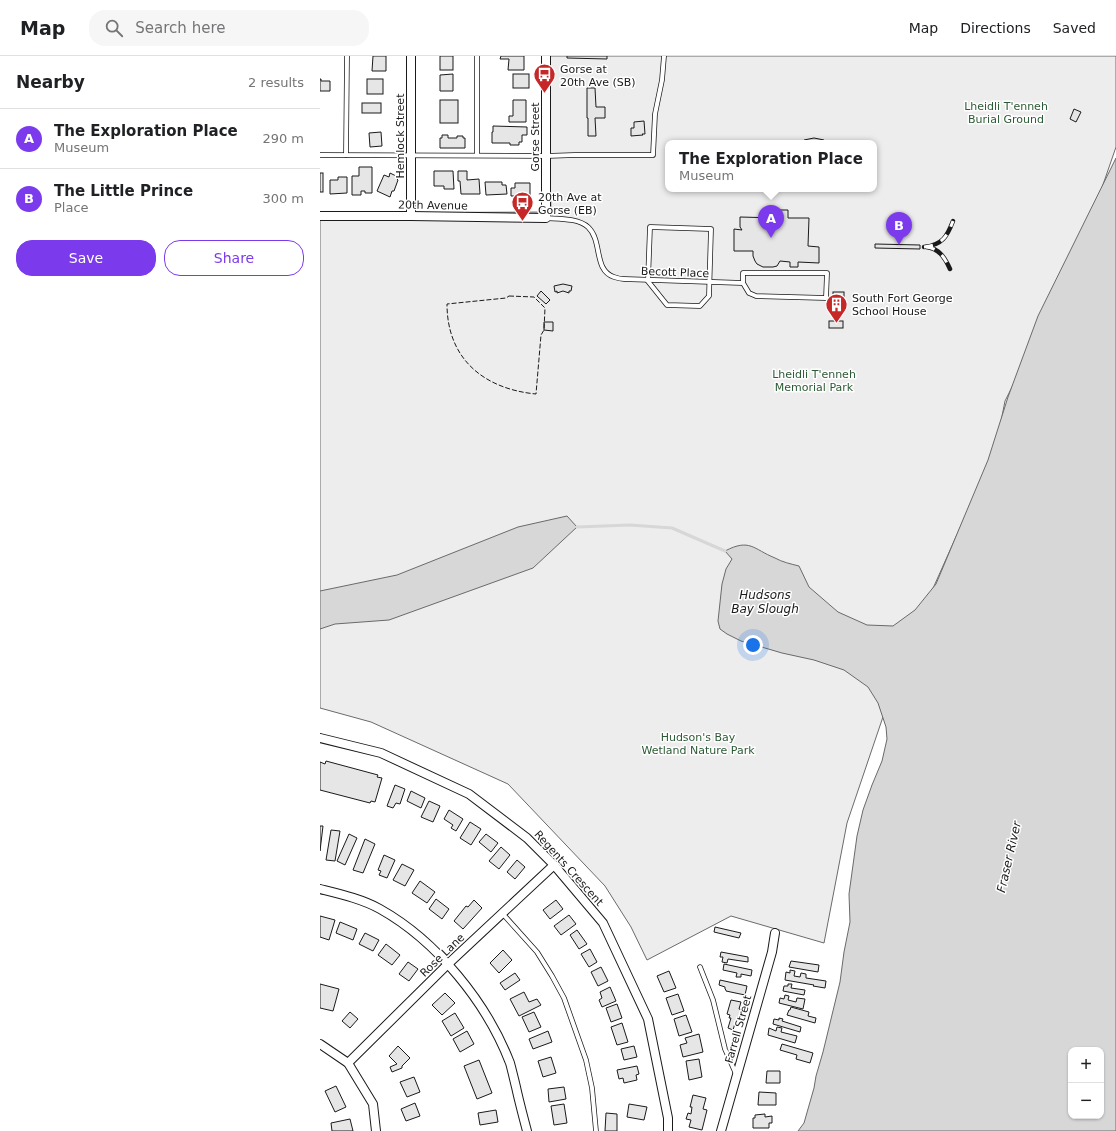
<!DOCTYPE html>
<html lang="en">
<head>
<meta charset="utf-8">
<style>
	body { margin:0; font-family:"DejaVu Sans",sans-serif; background:#f6f6f6; color:#202124 }
	.controls { position:absolute; right:12px; bottom:12px; display:grid; overflow:hidden; border-radius:8px; box-shadow:0 1px 3px #0004 }
	.controls button { width:36px; height:36px; display:grid; place-items:center; padding:0; border:0; border-bottom:1px solid #e0e0e0; background:#fff; color:#202124; font:20px sans-serif }
	.you { position:absolute; left:433px; top:589px; width:14px; height:14px; margin:-10px; border:3px solid #fff; border-radius:50%; background:#1a73e8; box-shadow:0 0 0 6px #1a73e833 }
	.badge { display:grid; place-items:center; width:26px; height:26px; border-radius:50%; background:#7c3aed; color:#fff; font-size:13px; font-weight:700 }
	.pin { position:absolute; translate:-50% -33px; filter:drop-shadow(0 1px 2px #0008) }
	.pin::after { content:''; position:absolute; top:21px; width:14px; height:12px; background:inherit; clip-path:polygon(0 0,100% 0,50% 100%) }
	.popup { position:absolute; left:345px; top:84px; width:212px; height:52px; box-sizing:border-box; display:grid; place-content:center; border-radius:8px; background:#fff; filter:drop-shadow(0 1px 3px #0005); font-size:13px; white-space:nowrap; color:#757577 }
	.popup b { font-size:15px; color:#202124 }
	.popup::after { content:''; position:absolute; left:50%; top:100%; margin-left:-8px; border:8px solid transparent; border-top-color:#fff }
	.list { margin:0; padding:0; list-style:none }
	h2 { display:flex; justify-content:space-between; align-items:center; height:52px; margin:0; padding:0 16px; font-size:17px }
	h2 small { font-size:13px; font-weight:400; color:#757577 }
	.list li { display:grid; grid-template-columns:26px 1fr auto; gap:12px; align-items:center; box-sizing:border-box; height:60px; padding:0 16px; border-top:1px solid #e0e0e0 }
	.list b { display:block; font-size:15px; white-space:nowrap }
	.list p { margin:0; font-size:13px; white-space:nowrap; color:#757577 }
	.list em { font-size:13px; font-style:normal; color:#757577 }
	.actions { display:flex; gap:8px; padding:12px 16px }
	.actions a { flex:1; padding:9px 0; border:1px solid #7c3aed; border-radius:16px; text-align:center; font-size:14px; color:#7c3aed }
	.actions .main { background:#7c3aed; color:#fff }
	.icon { flex:none; width:22px; height:22px; fill:none; stroke:currentColor; stroke-width:2; stroke-linecap:round; stroke-linejoin:round }
	.map { position:relative; flex:none; width:796px; height:1075px; overflow:hidden }
	header { display:flex; align-items:center; gap:24px; box-sizing:border-box; height:56px; padding:0 20px; background:#fff; border-bottom:1px solid #e0e0e0 }
	header strong { font-size:19px }
	nav { display:flex; gap:22px; margin-inline-start:auto; font-size:14px }
	.search { width:280px; height:36px; background:#f6f6f6; display:flex; align-items:center; gap:10px; box-sizing:border-box; padding:0 14px; border-radius:16px; color:#757577; font-size:15px }
	main { display:flex }
	aside { flex:1; background:#fff }
	.map>svg:first-child { display:block }
	.built { fill:#ededed; stroke:#6a6a6a; fill-rule:evenodd }
	.water { fill:#d7d7d7; stroke:#6a6a6a; fill-rule:evenodd }
	.lines { fill:none; stroke-linecap:round; stroke-linejoin:round }
	.stream { stroke:#d7d7d7; stroke-width:3 }
	.building { fill:#e6e6e6; stroke:#1a1a1a }
	.service-casing { stroke:#1a1a1a; stroke-width:5.5 }
	.minor-casing { stroke:#1a1a1a; stroke-width:10 }
	.service { stroke:#fff; stroke-width:4 }
	.minor { stroke:#fff; stroke-width:8 }
	.rail-casing { stroke:#1a1a1a; stroke-width:4.5 }
	.rail { stroke:#fff; stroke-width:3; stroke-dasharray:9; stroke-linecap:butt }
	.fence { stroke:#1a1a1a; stroke-width:1; stroke-dasharray:5 2; stroke-linecap:butt }
	.labels { text-anchor:middle; stroke-width:3; stroke-linejoin:round; paint-order:stroke }
	.poi-label { font-size:11px; fill:#1a1a1a; stroke:#fff; text-anchor:start }
	.park-label { font-size:11px; fill:#2b5a34; stroke:#fff }
	.street-label { font-size:11px; fill:#1a1a1a; stroke:#fff }
	.water-label { font-size:12px; font-style:italic; fill:#1a1a1a; stroke:#fff }
</style>
</head>
<body>
<header>
<strong>Map</strong>
<div class="search"><svg class="icon" aria-label="search" viewBox="0 0 24 24"><circle cx="10" cy="10" r="6"/><path d="M15 15l6 6"/></svg>Search here</div>
<nav><a>Map</a><a>Directions</a><a>Saved</a></nav>
</header>
<main>
<aside>
<h2>Nearby<small>2 results</small></h2>
<ul class="list">
<li><span class="badge">A</span><div><b>The Exploration Place</b><p>Museum</p></div><em>290 m</em></li>
<li><span class="badge">B</span><div><b>The Little Prince</b><p>Place</p></div><em>300 m</em></li>
</ul>
<div class="actions"><a class="main">Save</a><a>Share</a></div>
</aside>
<div class="map">
<svg width="796" height="1075" viewBox="0 0 796 1075">
	<rect width="100%" height="100%" fill="#fff"/>
	<!-- built -->
	<path class="built" d="M 227,0 L 796,0 L 796,91 L 759,198 L 685,345 L 676,391 L 586,593 L 527,767 L 504,887 L 411,860 L 327,904 L 311,871 L 285,830 L 188,728 L 51,666 L 0,652 L 0,157 L 231,156 ZM 348,87 L 554,87 L 554,133 L 348,133 Z"/>
	<!-- water -->
	<g class="water">
		<path d="M 796,102 L 796,1075 L 478,1075 L 484,1067 L 494,1032 L 496,1020 L 503,996 L 520,926 L 524,896 L 530,866 L 529,838 L 537,780 L 543,754 L 552,729 L 562,705 L 567,683 L 566,671 L 558,647 L 548,631 L 524,614 L 494,604 L 462,597 L 421,585 L 407,578 L 400,573 L 398,565 L 402,528 L 406,513 L 412,503 L 405,495 C 430,482 433,493 455,502 C 462,506 471,508 479,510 L 489,531 L 518,556 L 547,569 L 573,570 L 595,554 L 616,528 L 668,404 L 688,341 L 718,260 ZM 751,994 L 781,994 L 781,1060 L 751,1060 Z"/>
		<path d="M 247,460 L 257,471 L 213,512 L 69,564 L 15,568 L 0,573 L 0,535 L 77,519 L 198,471 Z"/>
	</g>
	<g class="lines">
		<!-- stream -->
		<path class="stream" d="M 257,471 L 310,469 L 352,472 L 405,495"/>
	</g>
	<!-- building -->
	<g class="building">
		<path d="M 53,0 L 66,0 L 66,15 L 52,15 Z"/>
		<rect x="120" y="0" width="13" height="14"/>
		<path d="M 181,0 L 204,0 L 204,14 L 188,14 L 189,3 L 180,3 Z"/>
		<path d="M 247,0 L 287,0 L 287,3 L 247,2 Z"/>
		<path d="M 133,18 L 133,35 L 120,35 L 120,19 Z"/>
		<rect x="193" y="18" width="16" height="14"/>
		<path d="M 0,23 L 1,23 L 1,25 L 10,25 L 10,35 L 0,35 Z"/>
		<rect x="47" y="23" width="16" height="15"/>
		<path d="M 267,32 L 275,32 L 276,51 L 285,51 L 285,62 L 275,62 L 276,80 L 268,80 L 268,62 L 267,62 Z"/>
		<rect x="120" y="44" width="18" height="23"/>
		<path d="M 193,44 L 206,44 L 206,66 L 189,66 L 189,60 L 193,60 Z"/>
		<rect x="42" y="47" width="19" height="10"/>
		<path d="M 754,53 L 761,56 L 756,66 L 750,63 Z"/>
		<path d="M 324,65 L 325,78 L 322,78 L 323,79 L 311,80 L 311,72 L 314,72 L 314,66 Z"/>
		<path d="M 173,70 L 207,71 L 207,79 L 202,79 L 202,86 L 199,86 L 199,89 L 190,89 L 190,87 L 172,87 L 172,76 L 173,76 Z"/>
		<path d="M 61,76 L 62,90 L 50,91 L 49,77 Z"/>
		<path d="M 122,79 L 128,79 L 128,82 L 137,82 L 137,80 L 143,80 L 143,82 L 145,82 L 145,92 L 120,92 L 120,82 L 122,82 Z"/>
		<path d="M 494,82 L 504,84 L 503,87 L 485,87 L 484,84 Z"/>
		<path d="M 39,111 L 52,111 L 52,137 L 45,137 L 45,135 L 41,135 L 41,139 L 32,139 L 32,120 L 39,120 Z"/>
		<path d="M 114,115 L 133,115 L 134,133 L 124,133 L 124,130 L 114,130 Z"/>
		<path d="M 138,115 L 147,115 L 147,124 L 159,123 L 160,138 L 141,138 L 140,125 L 138,125 Z"/>
		<rect x="0" y="117" width="3" height="19"/>
		<path d="M 70,117 L 78,121 L 77,123 L 78,124 L 74,135 L 72,135 L 70,141 L 57,135 L 64,119 L 69,121 Z"/>
		<path d="M 18,121 L 27,121 L 27,137 L 10,138 L 10,124 L 18,124 Z"/>
		<path d="M 165,126 L 182,126 L 182,129 L 186,129 L 187,138 L 166,139 Z"/>
		<path d="M 195,127 L 210,127 L 210,142 L 196,142 L 196,140 L 191,140 L 191,132 L 195,132 Z"/>
		<path d="M 458,154 L 468,154 L 468,162 L 489,162 L 488,190 L 499,191 L 499,207 L 478,206 L 478,211 L 470,211 L 470,206 L 460,205 L 457,210 L 453,211 L 443,211 L 437,208 L 435,205 L 433,200 L 433,195 L 414,195 L 414,173 L 422,174 L 420,171 L 420,161 L 458,162 Z"/>
		<path d="M 555,188 L 600,189 L 600,193 L 555,192 Z"/>
		<path d="M 243,228 L 252,230 L 251,235 L 249,235 L 249,237 L 243,235 L 237,237 L 237,235 L 235,236 L 234,230 Z"/>
		<path d="M 221,235 L 230,244 L 226,248 L 217,240 Z"/>
		<rect x="513" y="236" width="11" height="17"/>
		<rect x="509" y="265" width="14" height="7"/>
		<path d="M 224,266 L 233,266 L 233,275 L 224,274 Z"/>
		<path d="M 6,705 L 58,719 L 57,721 L 62,722 L 55,746 L 51,745 L 50,747 L 0,734 L 0,706 L 5,708 Z"/>
		<path d="M 75,729 L 85,733 L 80,748 L 76,747 L 73,752 L 67,750 Z"/>
		<path d="M 91,735 L 105,742 L 101,752 L 87,745 Z"/>
		<path d="M 109,745 L 120,750 L 113,766 L 101,761 Z"/>
		<path d="M 129,754 L 143,763 L 136,775 L 131,772 L 133,769 L 124,763 Z"/>
		<path d="M 150,766 L 161,773 L 151,789 L 140,782 Z"/>
		<path d="M 0,770 L 3,770 L 0,795 Z"/>
		<path d="M 11,774 L 20,775 L 15,805 L 6,804 Z"/>
		<path d="M 29,778 L 37,782 L 25,809 L 17,805 Z"/>
		<path d="M 166,778 L 178,787 L 171,796 L 159,786 Z"/>
		<path d="M 45,783 L 55,788 L 43,817 L 33,814 Z"/>
		<path d="M 181,791 L 190,799 L 179,813 L 169,805 Z"/>
		<path d="M 64,799 L 75,804 L 67,822 L 59,819 L 61,815 L 58,814 Z"/>
		<path d="M 197,804 L 205,811 L 195,823 L 187,816 Z"/>
		<path d="M 82,808 L 94,814 L 85,830 L 73,824 Z"/>
		<path d="M 100,825 L 115,836 L 107,847 L 92,837 Z"/>
		<path d="M 116,843 L 129,853 L 122,863 L 109,853 Z"/>
		<path d="M 154,844 L 162,852 L 143,873 L 134,865 L 146,850 L 148,851 Z"/>
		<path d="M 236,844 L 243,853 L 230,863 L 223,854 Z"/>
		<path d="M 249,859 L 256,868 L 241,879 L 234,870 Z"/>
		<path d="M 0,860 L 15,864 L 9,884 L 0,881 Z"/>
		<path d="M 20,866 L 37,873 L 33,884 L 16,877 Z"/>
		<path d="M 395,871 L 421,877 L 419,882 L 394,876 Z"/>
		<path d="M 257,874 L 267,888 L 259,893 L 250,879 Z"/>
		<path d="M 45,877 L 59,884 L 53,895 L 39,888 Z"/>
		<path d="M 66,888 L 80,899 L 72,909 L 58,899 Z"/>
		<path d="M 270,893 L 277,906 L 269,911 L 261,898 Z"/>
		<path d="M 183,894 L 192,904 L 179,917 L 170,907 Z"/>
		<path d="M 401,896 L 428,901 L 428,906 L 408,903 L 407,907 L 402,906 L 403,901 L 400,901 Z"/>
		<path d="M 471,905 L 499,909 L 498,916 L 469,911 Z"/>
		<path d="M 88,906 L 98,913 L 89,925 L 79,918 Z"/>
		<path d="M 404,908 L 432,914 L 431,920 L 421,918 L 421,921 L 416,921 L 417,917 L 403,914 Z"/>
		<path d="M 281,911 L 288,925 L 278,930 L 271,916 Z"/>
		<path d="M 470,914 L 475,915 L 474,920 L 480,921 L 481,917 L 486,918 L 486,922 L 506,925 L 505,932 L 493,930 L 494,929 L 465,924 L 466,916 L 470,917 Z"/>
		<path d="M 349,915 L 356,932 L 344,936 L 337,920 Z"/>
		<path d="M 195,917 L 200,924 L 185,934 L 180,927 Z"/>
		<path d="M 400,924 L 427,930 L 425,939 L 406,935 L 406,934 L 405,933 L 405,931 L 399,929 Z"/>
		<path d="M 0,928 L 19,933 L 13,955 L 0,952 Z"/>
		<path d="M 468,928 L 472,928 L 471,932 L 485,934 L 484,939 L 463,935 L 464,930 L 468,930 Z"/>
		<path d="M 290,931 L 296,945 L 282,951 L 279,944 L 282,942 L 280,936 Z"/>
		<path d="M 204,936 L 209,946 L 217,943 L 221,949 L 199,960 L 190,943 Z"/>
		<path d="M 125,937 L 135,947 L 122,959 L 112,949 Z"/>
		<path d="M 358,938 L 364,955 L 352,959 L 346,942 Z"/>
		<path d="M 465,939 L 469,940 L 468,944 L 476,946 L 477,942 L 485,943 L 483,953 L 459,947 L 460,942 L 464,943 Z"/>
		<path d="M 411,944 L 421,946 L 419,953 L 423,954 L 420,962 L 417,961 L 413,974 L 408,972 L 411,962 L 409,962 L 410,959 L 407,958 Z"/>
		<path d="M 297,948 L 302,962 L 291,966 L 286,952 Z"/>
		<path d="M 471,951 L 489,956 L 488,960 L 496,962 L 495,967 L 467,959 L 469,954 L 470,954 Z"/>
		<path d="M 30,956 L 38,963 L 30,972 L 22,965 Z"/>
		<path d="M 214,956 L 221,971 L 209,976 L 202,961 Z"/>
		<path d="M 135,957 L 144,972 L 131,980 L 122,965 Z"/>
		<path d="M 366,959 L 372,976 L 359,980 L 354,963 Z"/>
		<path d="M 459,962 L 463,963 L 462,965 L 481,971 L 480,976 L 453,968 L 454,963 L 459,964 Z"/>
		<path d="M 302,967 L 308,986 L 297,989 L 291,971 Z"/>
		<path d="M 457,971 L 462,972 L 461,976 L 477,980 L 475,987 L 448,979 L 449,972 L 456,975 Z"/>
		<path d="M 147,975 L 154,988 L 140,996 L 133,983 Z"/>
		<path d="M 228,975 L 232,986 L 213,993 L 209,983 Z"/>
		<path d="M 379,978 L 383,996 L 363,1001 L 360,989 L 367,987 L 365,982 Z"/>
		<path d="M 462,988 L 493,997 L 490,1007 L 476,1003 L 477,999 L 460,994 Z"/>
		<path d="M 78,990 L 90,1002 L 82,1010 L 82,1012 L 72,1016 L 70,1011 L 77,1008 L 69,1000 Z"/>
		<path d="M 314,990 L 317,1001 L 304,1004 L 301,993 Z"/>
		<path d="M 231,1001 L 236,1017 L 223,1021 L 218,1005 Z"/>
		<path d="M 379,1003 L 382,1021 L 369,1024 L 366,1005 Z"/>
		<path d="M 159,1004 L 172,1037 L 157,1043 L 144,1010 Z"/>
		<path d="M 317,1010 L 319,1018 L 316,1019 L 317,1024 L 304,1027 L 303,1022 L 299,1023 L 297,1014 Z"/>
		<path d="M 447,1015 L 460,1015 L 460,1027 L 446,1027 Z"/>
		<path d="M 94,1021 L 100,1036 L 87,1041 L 80,1026 Z"/>
		<path d="M 16,1030 L 26,1051 L 15,1056 L 5,1035 Z"/>
		<path d="M 244,1031 L 246,1043 L 229,1046 L 228,1033 Z"/>
		<path d="M 439,1036 L 456,1037 L 456,1049 L 438,1049 Z"/>
		<path d="M 373,1039 L 386,1042 L 383,1053 L 387,1054 L 382,1074 L 369,1071 L 371,1064 L 366,1063 L 368,1057 L 371,1058 L 372,1051 L 370,1051 Z"/>
		<path d="M 95,1047 L 100,1060 L 86,1065 L 81,1053 Z"/>
		<path d="M 244,1048 L 247,1067 L 234,1069 L 231,1050 Z"/>
		<path d="M 309,1048 L 327,1051 L 324,1064 L 307,1061 Z"/>
		<path d="M 176,1054 L 178,1066 L 160,1069 L 158,1057 Z"/>
		<path d="M 286,1057 L 297,1058 L 297,1075 L 285,1075 Z"/>
		<path d="M 445,1058 L 445,1061 L 452,1060 L 452,1067 L 449,1067 L 449,1072 L 433,1072 L 433,1062 L 435,1062 L 435,1059 Z"/>
		<path d="M 30,1063 L 33,1075 L 12,1075 L 11,1067 Z"/>
	</g>
	<g class="lines">
		<defs>
			<g id="service">
				<path d="M 157,0 L 157,99"/>
				<path d="M 0,99 L 226,100 L 255,99 L 333,99 L 335,58 L 342,24 L 344,0"/>
				<path d="M 26,99 L 27,0"/>
				<path d="M 226,162 C 239,163 258,162 268,171 C 283,185 273,214 294,221 C 297,222 301,223 304,223 L 423,227 L 423,217 L 507,217 L 506,242 L 436,240 L 429,237 L 423,227"/>
				<path d="M 327,224 L 347,249 L 380,250 L 389,240 L 391,173 L 330,171 L 328,224"/>
				<path d="M 182,857 L 217,896 L 232,920 L 244,942 L 266,1004 L 272,1032 L 276,1075"/>
				<path d="M 380,911 L 393,944 L 405,993 L 416,1018"/>
			</g>
			<g id="minor">
				<path d="M 0,160 L 91,160 L 226,162 L 226,0"/>
				<path d="M 91,160 L 91,0"/>
				<path d="M 0,682 L 61,697 L 149,738 L 207,782 L 234,809 L 283,867 L 328,963 L 348,1062 L 348,1075"/>
				<path d="M 0,833 C 20,838 42,843 60,853 C 117,885 167,947 190,1007 C 192,1014 194,1023 196,1031 C 199,1045 203,1060 207,1075"/>
				<path d="M 0,988 L 28,1007 L 53,1048 L 56,1075"/>
				<path d="M 28,1007 L 128,908 L 234,809"/>
				<path d="M 401,1075 L 452,896 L 455,877"/>
			</g>
		</defs>
		<!-- service casing -->
		<use href="#service" class="service-casing"/>
		<!-- minor casing -->
		<use href="#minor" class="minor-casing"/>
		<!-- service -->
		<use href="#service" class="service"/>
		<!-- minor -->
		<use href="#minor" class="minor"/>
		<defs>
			<g id="rail">
				<path d="M 604,191 C 622,189 627,181 633,165"/>
				<path d="M 606,191 C 619,192 625,202 630,213"/>
			</g>
		</defs>
		<!-- rail casing -->
		<use href="#rail" class="rail-casing"/>
		<!-- rail -->
		<use href="#rail" class="rail"/>
		<!-- fence -->
		<path class="fence" d="M 189,240 L 214,241 L 225,252 L 224,274 L 221,279 L 216,338 C 164,333 127,303 127,248 L 186,242 Z"/>
	</g>
	<!-- icons -->
	<defs>
		<symbol id="bus-pin" viewBox="-11 -11 22 30"><path d="M0 17L-7.5 6A9.5 9.5 0 1 1 7.5 6Z" fill="#c62828" stroke="#fff"/><path d="M-5-6H5V4H4V6H2V4H-2V6H-4V4H-5ZM-3.5-4V0h7V-4ZM-3.5 1.2v1.5H-2V1.2ZM2 1.2v1.5H3.5V1.2Z" fill="#fff"/></symbol>
		<symbol id="building-pin" viewBox="-11 -11 22 30"><path d="M0 17L-7.5 6A9.5 9.5 0 1 1 7.5 6Z" fill="#c62828" stroke="#fff"/><path d="M-4-6H4V6H1V3H-1V6H-4ZM-2.5-4.3h1.7v1.8h-1.7ZM.8-4.3h1.7v1.8H.8ZM-2.5-1h1.7V.8h-1.7ZM.8-1h1.7V.8H.8Z" fill="#fff"/></symbol>
	</defs>
	<g fill-rule="evenodd">
		<use href="#bus-pin" x="212" y="6" width="25" height="34"/>
		<use href="#bus-pin" x="190" y="134" width="25" height="34"/>
		<use href="#building-pin" x="504" y="236" width="25" height="34"/>
	</g>
	<g class="labels">
		<!-- poi labels -->
		<g class="poi-label">
			<text x="240" y="17">Gorse at<tspan x="240" dy="13">20th Ave (SB)</tspan></text>
			<text x="218" y="145">20th Ave at<tspan x="218" dy="13">Gorse (EB)</tspan></text>
			<text x="532" y="246">South Fort George<tspan x="532" dy="13">School House</tspan></text>
		</g>
		<!-- park labels -->
		<g class="park-label">
			<text x="686" y="54">Lheidli T'enneh<tspan x="686" dy="13">Burial Ground</tspan></text>
			<text x="494" y="322">Lheidli T'enneh<tspan x="494" dy="13">Memorial Park</tspan></text>
			<text x="378" y="685">Hudson's Bay<tspan x="378" dy="13">Wetland Nature Park</tspan></text>
		</g>
		<!-- street labels -->
		<g class="street-label">
			<text transform="translate(80 80) rotate(-90)" y="4">Hemlock Street</text>
			<text transform="translate(215 81) rotate(-90)" y="4">Gorse Street</text>
			<text transform="translate(113 149) rotate(1)" y="4">20th Avenue</text>
			<text transform="translate(355 216) rotate(2)" y="4">Becott Place</text>
			<text transform="translate(249 812) rotate(48)" y="4">Regents Crescent</text>
			<text transform="translate(122 899) rotate(-44)" y="4">Rose Lane</text>
			<text transform="translate(418 973) rotate(-74)" y="4">Farrell Street</text>
		</g>
		<!-- water labels -->
		<g class="water-label">
			<text x="445" y="543">Hudsons<tspan x="445" dy="14">Bay Slough</tspan></text>
			<text transform="translate(689 801) rotate(-77)" y="4">Fraser River</text>
		</g>
	</g>
</svg>
<div class="controls">
<button>+</button>
<button>−</button>
</div>
<div class="you"></div>
<div class="pin badge" style="left:451px;top:182px">A</div>
<div class="popup"><b>The Exploration Place</b>Museum</div>
<div class="pin badge" style="left:579px;top:189px">B</div>
</div>
</main>
</body>
</html>
